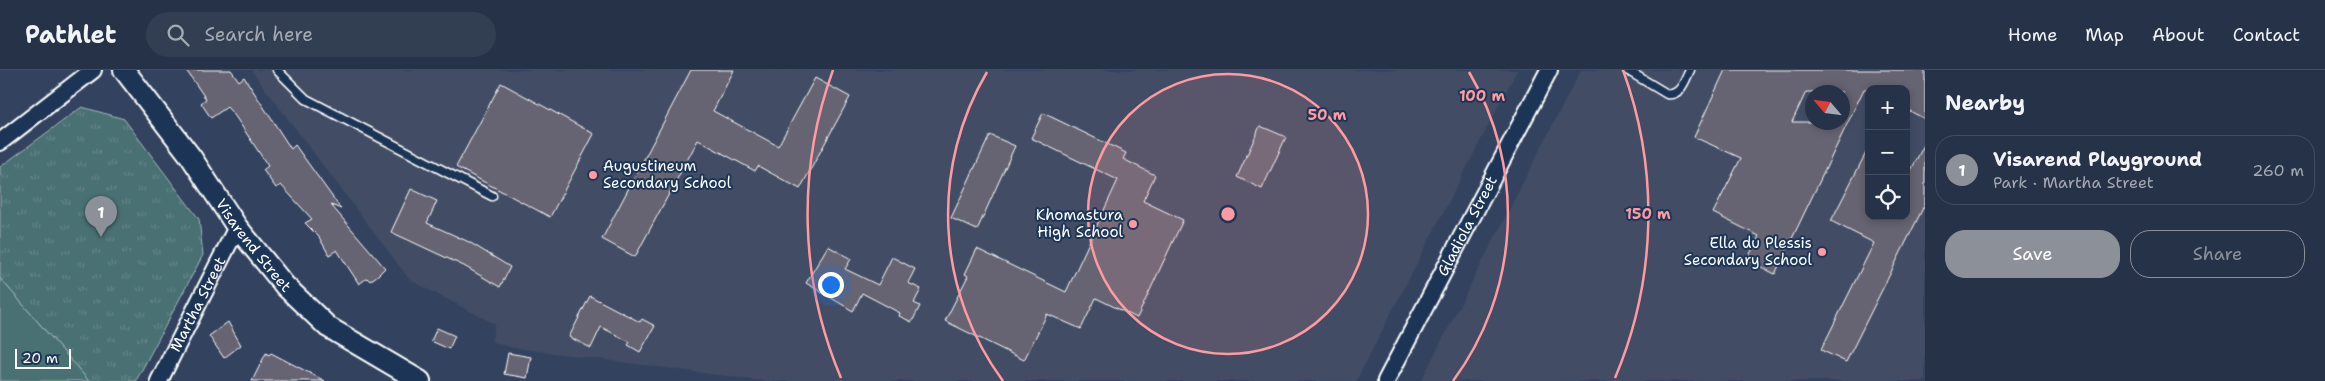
<!DOCTYPE html>
<html lang="en">
<head>
<meta charset="utf-8">
<style>
	body { margin:0; font-family:"Shantell Sans",sans-serif; background:#323e52; color:#f1f3f6 }
	.controls { position:absolute; right:15px; top:15px; display:grid; overflow:hidden; border-radius:10px; box-shadow:0 2px 8px #0003 }
	.controls button { width:45px; height:45px; display:grid; place-items:center; padding:0; border:0; border-bottom:1px solid #424d60; background:#263247; color:#f1f3f6; font:25px sans-serif }
	.compass { position:absolute; left:1805px; top:15px; width:45px; height:45px; border-radius:50%; background:#263247; box-shadow:0 2px 8px #0003; rotate:298deg }
	.scale { position:absolute; left:15px; bottom:12px; width:56px; box-sizing:border-box; padding-left:5px; border:2px solid #fff; border-top:0; font-size:14px; line-height:18px; white-space:nowrap; color:#fff; -webkit-text-stroke:4px #1d3557; paint-order:stroke }
	.you { position:absolute; left:830px; top:214px; width:18px; height:18px; margin:-12px; border:4px solid #fff; border-radius:50%; background:#1a73e8; box-shadow:0 0 0 8px #1a73e833 }
	.badge { display:grid; place-items:center; width:32px; height:32px; border-radius:50%; background:#8c9099; color:#fff; font-size:16px; font-weight:700 }
	.pin { position:absolute; translate:-50% -41px; filter:drop-shadow(0 1px 2px #0008) }
	.pin::after { content:''; position:absolute; top:26px; width:18px; height:15px; background:inherit; clip-path:polygon(0 0,100% 0,50% 100%) }
	.list { margin:0; padding:0; list-style:none }
	h2 { display:flex; justify-content:space-between; align-items:center; height:65px; margin:0; padding:0 20px; font-size:21px }
	h2 small { font-size:16px; font-weight:400; color:#a4aab4 }
	.list li { display:grid; grid-template-columns:32px 1fr auto; gap:15px; align-items:center; box-sizing:border-box; height:70px; margin:0 10px 10px; padding:0 10px; border:1px solid #424d60; border-radius:20px }
	.list b { display:block; font-size:19px; white-space:nowrap }
	.list p { margin:0; font-size:16px; white-space:nowrap; color:#a4aab4 }
	.list em { font-size:16px; font-style:normal; color:#a4aab4 }
	.actions { display:flex; gap:10px; padding:15px 20px }
	.actions a { flex:1; padding:11px 0; border:1px solid #8c9099; border-radius:20px; text-align:center; font-size:18px; color:#8c9099 }
	.actions .main { background:#8c9099; color:#fff }
	.icon { flex:none; width:28px; height:28px; fill:none; stroke:currentColor; stroke-width:2; stroke-linecap:round; stroke-linejoin:round }
	.map { position:relative; flex:none; width:1925px; height:311px; overflow:hidden }
	header { display:flex; align-items:center; gap:30px; box-sizing:border-box; height:70px; padding:0 25px; background:#263247; border-bottom:1px solid #424d60 }
	header strong { font-size:24px }
	nav { display:flex; gap:28px; margin-inline-start:auto; font-size:18px }
	.search { width:350px; height:45px; background:#323e52; display:flex; align-items:center; gap:12px; box-sizing:border-box; padding:0 18px; border-radius:28px; color:#a4aab4; font-size:19px }
	main { display:flex }
	aside { flex:1; background:#263247 }
	.map>svg:first-child { display:block }
	.built { fill:#424d65; fill-rule:evenodd }
	.grass { fill:#4a7073; stroke:#a4b8b9 }
	.park { fill:url(#park-tufts); stroke:#a4b8b9 }
	.building { fill:#666372; stroke:#fff; fill-rule:evenodd }
	.lines { fill:none; stroke-linecap:round; stroke-linejoin:round }
	.service-casing { stroke:#fff; stroke-width:11 }
	.minor-casing { stroke:#fff; stroke-width:20 }
	.tertiary-casing { stroke:#fff; stroke-width:24 }
	.service { stroke:#1d3557; stroke-width:8 }
	.minor { stroke:#1d3557; stroke-width:16 }
	.tertiary { stroke:#1d3557; stroke-width:20 }
	.ring { fill:none; stroke:#ff9aa2; stroke-width:2.5 }
	.poi-dot { fill:#ff9aa2; stroke:#1d3557; stroke-width:2 }
	.labels { text-anchor:middle; stroke-width:4; stroke-linejoin:round; paint-order:stroke }
	.poi-label { font-size:15px; fill:#fff; stroke:#1d3557; text-anchor:end }
	.street-label { font-size:15px; fill:#fff; stroke:#1d3557 }
	.centre { fill:#ff9aa2; stroke:#1d3557; stroke-width:2.5 }
	.ring-label { font-size:15px; text-anchor:middle; font-weight:bold; fill:#ff9aa2; stroke:#1d3557; stroke-width:4; stroke-linejoin:round; paint-order:stroke }
</style>
</head>
<body>
<header>
<strong>Pathlet</strong>
<div class="search"><svg class="icon" aria-label="search" viewBox="0 0 24 24"><circle cx="10" cy="10" r="6"/><path d="M15 15l6 6"/></svg>Search here</div>
<nav><a>Home</a><a>Map</a><a>About</a><a>Contact</a></nav>
</header>
<main>
<div class="map">
<svg width="1925" height="311" viewBox="0 0 1925 311">
	<defs>
		<pattern id="park-tufts" width="24" height="20" patternUnits="userSpaceOnUse" patternTransform="scale(1.25)"><rect width="24" height="20" fill="#4a7073"/><path d="M3 7l-1-3M5 7V3M7 7l1-3M15 17l-1-3M17 17v-4M19 17l1-3" fill="none" stroke="#658588"/></pattern>
	</defs>
	<rect width="100%" height="100%" fill="#33435f"/>
	<filter id="ink" filterUnits="userSpaceOnUse"><feTurbulence type="fractalNoise" baseFrequency=".02" numOctaves="2"/><feDisplacementMap in="SourceGraphic" scale="10" xChannelSelector="R" yChannelSelector="G"/><feConvolveMatrix kernelMatrix="1 2 1 2 8 2 1 2 1" color-interpolation-filters="sRGB"/></filter>
	<g filter="url(#ink)">
		<!-- built -->
		<g class="built">
			<path d="M 251,0 L 1517,0 L 1356,311 L 763,311 L 509,277 L 492,271 L 495,254 L 410,210 Z"/>
			<path d="M 1581,0 L 1925,0 L 1925,311 L 1421,311 ZM 1869,19 L 1906,19 L 1906,146 L 1869,146 ZM 1812,22 L 1842,22 L 1842,52 L 1812,52 Z"/>
		</g>
		<!-- grass -->
		<path class="grass" d="M 0,208 L 89,311 L 0,311 Z"/>
		<!-- park -->
		<path class="park" d="M 82,37 L 124,49 L 199,149 L 203,185 L 136,311 L 89,311 L 0,208 L 0,97 Z"/>
		<!-- building -->
		<g class="building">
			<path d="M 186,0 L 231,0 L 239,11 L 244,7 L 291,79 L 295,75 L 341,139 L 331,135 L 385,198 L 378,205 L 370,211 L 367,208 L 359,214 L 337,180 L 329,185 L 319,167 L 305,153 L 312,149 L 281,115 L 276,118 L 263,100 L 268,96 L 235,46 L 227,37 L 211,48 L 201,33 L 206,29 Z"/>
			<path d="M 691,0 L 734,0 L 713,41 L 778,76 L 815,8 L 850,27 L 800,119 L 758,96 L 755,101 L 698,70 L 635,187 L 602,169 Z"/>
			<path d="M 1725,0 L 1925,0 L 1925,49 L 1906,39 L 1906,19 L 1864,19 L 1775,204 L 1747,190 L 1759,166 L 1713,143 L 1741,88 L 1694,67 ZM 1806,22 L 1842,22 L 1842,52 L 1792,52 Z"/>
			<path d="M 501,13 L 594,64 L 550,147 L 456,97 Z"/>
			<path d="M 1043,43 L 1126,83 L 1123,89 L 1155,105 L 1143,131 L 1183,150 L 1137,248 L 1096,228 L 1081,259 L 1047,244 L 1024,290 L 945,251 L 968,206 L 965,204 L 977,179 L 1066,222 L 1118,110 L 1031,68 Z"/>
			<path d="M 1260,56 L 1286,67 L 1262,119 L 1237,107 Z"/>
			<path d="M 990,65 L 1015,76 L 977,160 L 951,148 Z"/>
			<path d="M 1925,73 L 1925,134 L 1846,292 L 1821,280 L 1874,173 L 1831,151 L 1869,77 L 1869,146 L 1906,146 L 1906,110 Z"/>
			<path d="M 411,119 L 437,131 L 427,153 L 469,172 L 510,197 L 500,217 L 464,196 L 391,162 Z"/>
			<path d="M 828,176 L 851,189 L 845,199 L 878,215 L 892,187 L 915,199 L 908,213 L 921,219 L 914,233 L 920,236 L 912,252 L 899,246 L 900,243 L 862,223 L 853,241 L 806,213 Z"/>
			<path d="M 590,226 L 640,252 L 642,249 L 655,256 L 640,282 L 628,275 L 630,272 L 601,257 L 591,278 L 569,267 Z"/>
			<path d="M 228,252 L 241,275 L 224,288 L 209,266 Z"/>
			<path d="M 437,258 L 455,266 L 449,279 L 431,271 Z"/>
			<path d="M 266,283 L 269,285 L 271,283 L 325,311 L 252,311 Z"/>
			<path d="M 508,283 L 531,287 L 527,308 L 504,304 Z"/>
		</g>
		<g class="lines">
			<defs>
				<g id="service">
					<path d="M 277,0 L 306,29 L 492,126"/>
					<path d="M 1627,0 L 1667,24 C 1681,26 1685,10 1690,0"/>
				</g>
				<g id="minor">
					<path d="M 0,72 L 93,0"/>
					<path id="s1" d="M 159,311 L 237,157"/>
					<path id="s2" d="M 1386,311 L 1549,0"/>
				</g>
				<g id="tertiary">
					<path id="s3" d="M 124,0 L 191,87 L 237,157 L 285,216 L 328,257 L 420,311"/>
				</g>
			</defs>
			<!-- service casing -->
			<use href="#service" class="service-casing"/>
			<!-- minor casing -->
			<use href="#minor" class="minor-casing"/>
			<!-- tertiary casing -->
			<use href="#tertiary" class="tertiary-casing"/>
			<!-- service -->
			<use href="#service" class="service"/>
			<!-- minor -->
			<use href="#minor" class="minor"/>
			<!-- tertiary -->
			<use href="#tertiary" class="tertiary"/>
		</g>
	</g>
	<!-- distance rings -->
	<circle cx="1228" cy="144" r="140" fill="#ff9aa2" fill-opacity=".12"/>
	<g class="ring">
		<circle cx="1228" cy="144" r="140"/>
		<path d="M1003 311A280 280 0 0 1 987 2M1469 2A280 280 0 0 1 1453 311"/>
		<path d="M841 308A420 420 0 0 1 833 0M1623 0A420 420 0 0 1 1615 308"/>
	</g>
	<!-- markers -->
	<g class="poi-dot">
		<circle cx="593" cy="105" r="5"/>
		<circle cx="1133" cy="154" r="5"/>
		<circle cx="1822" cy="182" r="5"/>
	</g>
	<g class="labels">
		<!-- poi labels -->
		<g class="poi-label">
			<text x="603" y="101" text-anchor="start">Augustineum<tspan x="603" dy="17">Secondary School</tspan></text>
			<text x="1123" y="150">Khomastura<tspan x="1123" dy="17">High School</tspan></text>
			<text x="1812" y="178">Ella du Plessis<tspan x="1812" dy="17">Secondary School</tspan></text>
		</g>
		<!-- street labels -->
		<g class="street-label">
			<text dy="5" stroke="none"><textPath href="#s2" startOffset="175">Gladiola Street</textPath></text>
			<text dy="5" stroke="none"><textPath href="#s3" startOffset="218">Visarend Street</textPath></text>
			<text dy="5" stroke="none"><textPath href="#s1" startOffset="86">Martha Street</textPath></text>
		</g>
	</g>
	<circle cx="1228" cy="144" r="8" class="centre"/>
	<g class="ring-label">
		<text x="1482" y="31">100 m</text>
		<text x="1327" y="50">50 m</text>
		<text x="1648" y="149">150 m</text>
	</g>
</svg>
<div class="controls">
<button>+</button>
<button>−</button>
<button><svg class="icon" aria-label="locate" viewBox="0 0 24 24"><circle cx="12" cy="12" r="6"/><path d="M12 2v4M12 18v4M2 12h4M18 12h4"/></svg></button>
</div>
<svg class="compass" viewBox="-18 -18 36 36"><path d="M0-13l5 13h-10z" fill="#e53935"/><path d="M0 13l5-13h-10z" fill="#a4aab4"/></svg>
<div class="scale">20 m</div>
<div class="you"></div>
<div class="pin badge" style="left:101px;top:167px">1</div>
</div>
<aside>
<h2>Nearby<small></small></h2>
<ul class="list">
<li><span class="badge">1</span><div><b>Visarend Playground</b><p>Park · Martha Street</p></div><em>260 m</em></li>
</ul>
<div class="actions"><a class="main">Save</a><a>Share</a></div>
</aside>
</main>
</body>
</html>
